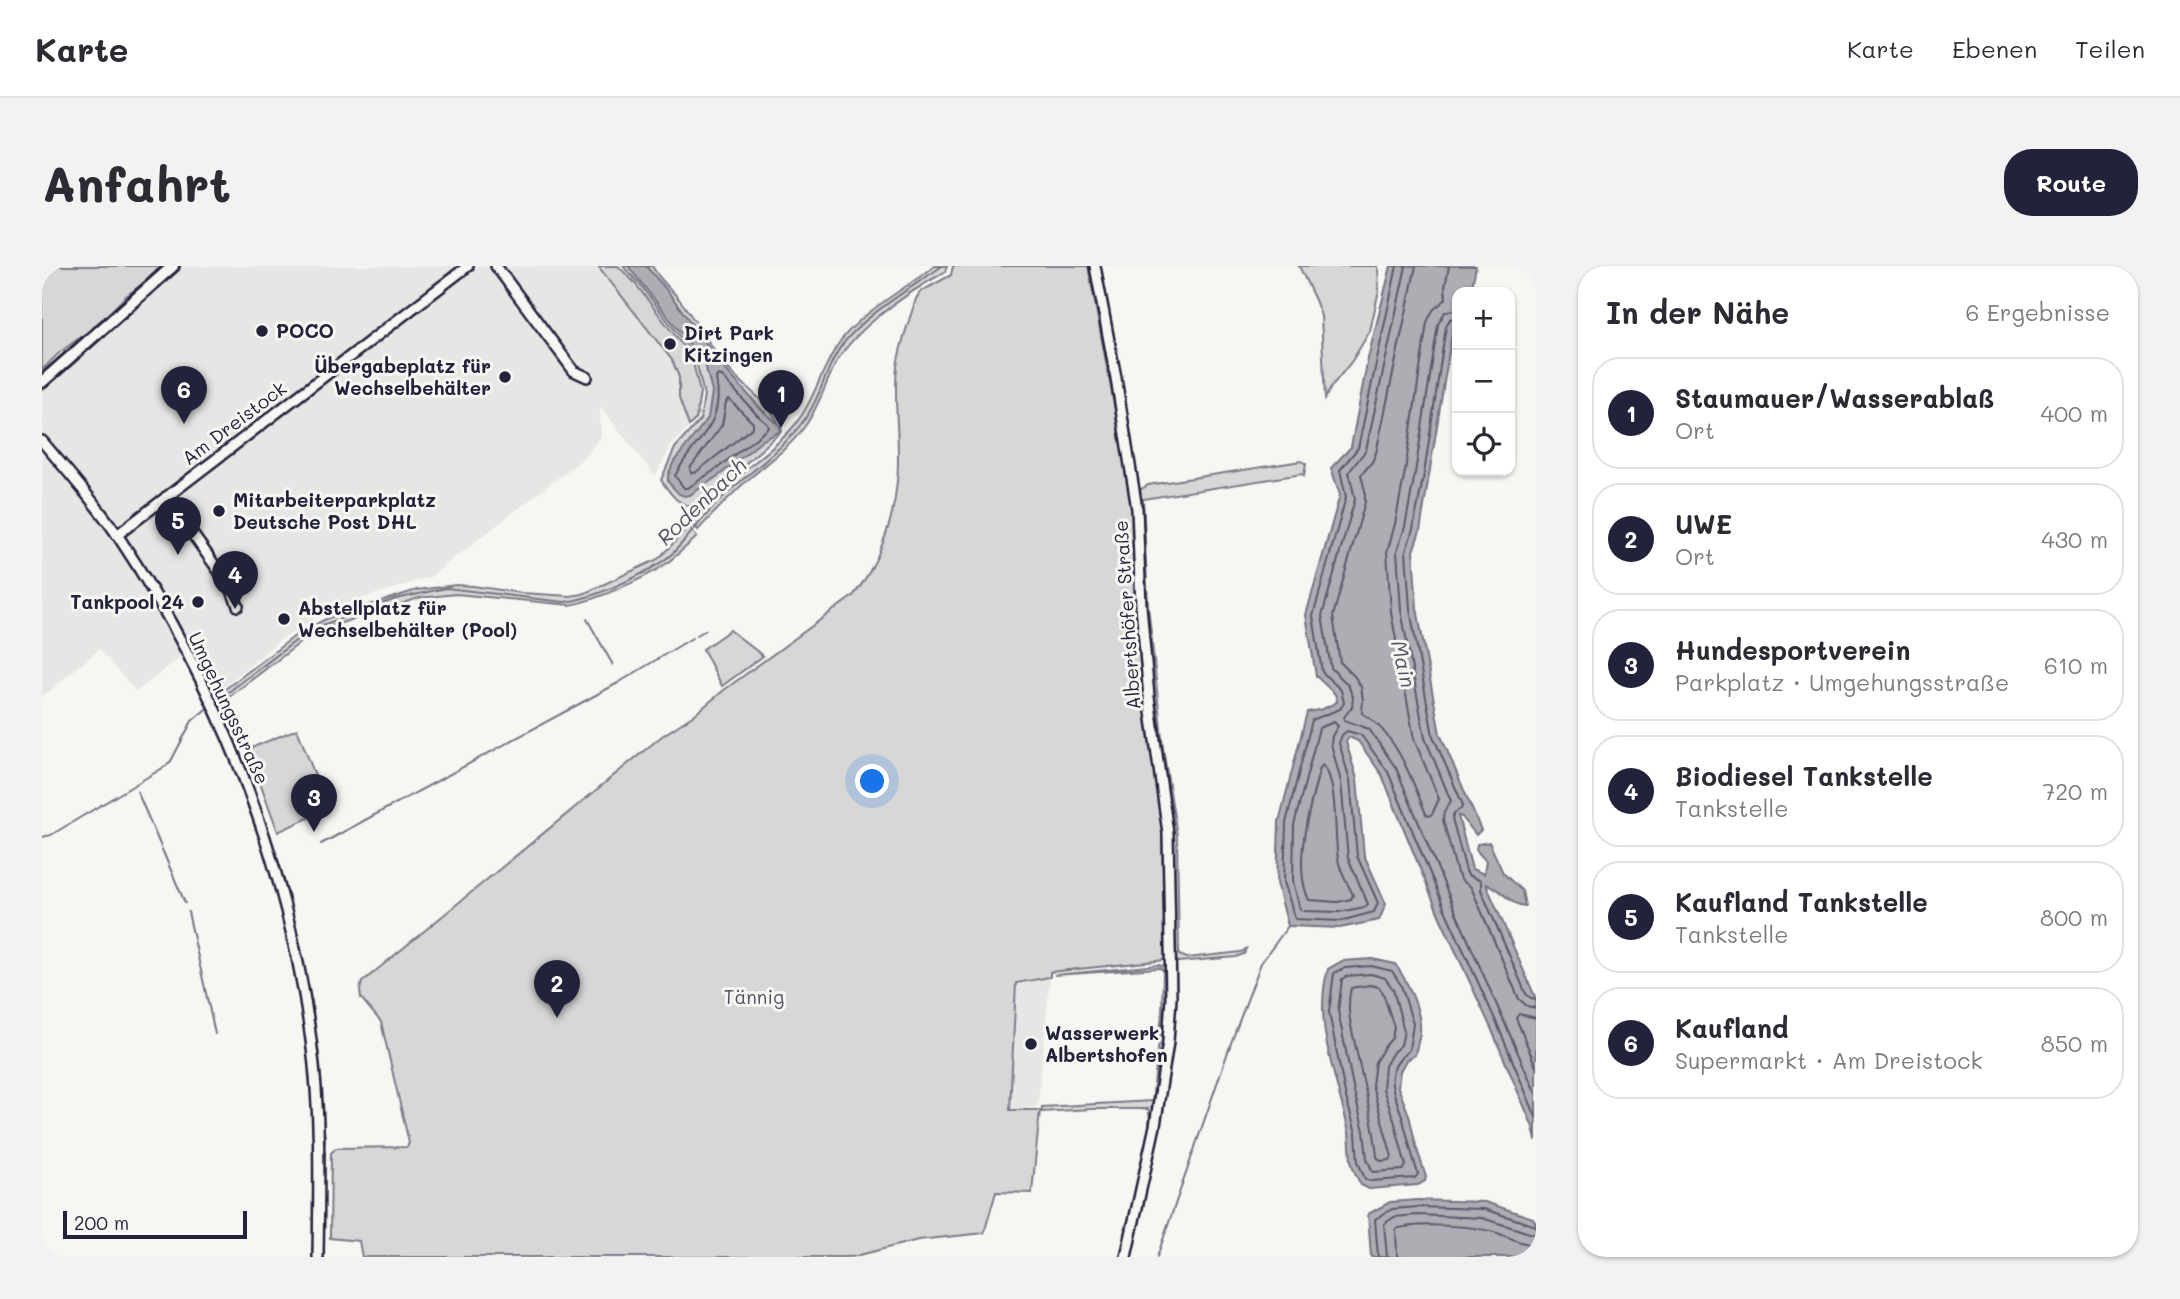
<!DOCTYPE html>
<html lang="de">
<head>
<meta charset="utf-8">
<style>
	body { margin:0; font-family:Mali,sans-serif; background:#f2f2f3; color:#2b2b33 }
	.controls { position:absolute; right:21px; top:21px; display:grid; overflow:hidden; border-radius:14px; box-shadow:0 2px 5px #0004 }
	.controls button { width:63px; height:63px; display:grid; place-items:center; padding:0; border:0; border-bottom:2px solid #e1e1e2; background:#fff; color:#2b2b33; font:35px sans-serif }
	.scale { position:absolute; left:21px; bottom:18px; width:184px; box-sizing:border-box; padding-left:7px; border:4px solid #22223b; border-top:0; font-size:19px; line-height:24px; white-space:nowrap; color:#22223b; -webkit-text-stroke:5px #f6f6f2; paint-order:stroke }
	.you { position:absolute; left:831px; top:516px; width:24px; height:24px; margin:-18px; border:5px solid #fff; border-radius:50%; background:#1a73e8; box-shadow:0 0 0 10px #1a73e833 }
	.badge { display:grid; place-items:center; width:46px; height:46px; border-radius:50%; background:#22223b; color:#fff; font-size:23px; font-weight:700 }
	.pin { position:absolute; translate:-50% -58px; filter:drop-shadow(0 2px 4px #0008) }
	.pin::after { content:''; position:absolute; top:37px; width:24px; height:21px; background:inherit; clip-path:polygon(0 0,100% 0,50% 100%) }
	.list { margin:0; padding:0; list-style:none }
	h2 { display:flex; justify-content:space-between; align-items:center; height:91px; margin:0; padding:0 28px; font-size:30px }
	h2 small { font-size:23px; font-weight:400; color:#7c7c81 }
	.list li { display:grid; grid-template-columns:46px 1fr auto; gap:21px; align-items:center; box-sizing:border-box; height:112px; margin:0 14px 14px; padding:0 14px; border:2px solid #e1e1e2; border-radius:28px }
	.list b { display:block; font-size:26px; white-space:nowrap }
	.list p { margin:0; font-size:23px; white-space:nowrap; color:#7c7c81 }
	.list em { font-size:23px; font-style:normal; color:#7c7c81 }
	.icon { flex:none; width:38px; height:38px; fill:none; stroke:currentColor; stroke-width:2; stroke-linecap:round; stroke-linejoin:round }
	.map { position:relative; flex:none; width:1494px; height:991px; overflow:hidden; border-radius:28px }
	header { display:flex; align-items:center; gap:42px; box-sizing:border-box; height:98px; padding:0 35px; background:#fff; border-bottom:2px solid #e1e1e2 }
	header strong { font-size:33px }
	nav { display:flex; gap:38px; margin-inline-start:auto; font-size:24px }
	.intro { display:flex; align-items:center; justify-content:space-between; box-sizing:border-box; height:168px; padding:0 42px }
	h1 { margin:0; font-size:49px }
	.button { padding:18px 32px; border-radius:28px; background:#22223b; color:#fff; font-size:24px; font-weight:700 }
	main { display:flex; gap:42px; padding:0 42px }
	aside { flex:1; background:#fff; border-radius:28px; box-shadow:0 2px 5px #0004 }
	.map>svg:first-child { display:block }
	.built { fill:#e6e6e4 }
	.green { fill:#d7d7d7; stroke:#7c7c89; stroke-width:2 }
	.water { fill:#adadb3; stroke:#757583; stroke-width:2 }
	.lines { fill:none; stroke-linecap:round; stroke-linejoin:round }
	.shore { stroke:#5a5a6b; stroke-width:2 }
	.stream { stroke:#757583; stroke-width:2 }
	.minor-casing { stroke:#22223b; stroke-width:14 }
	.major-casing { stroke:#22223b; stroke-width:16 }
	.minor { stroke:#f6f6f2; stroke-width:9 }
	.major { stroke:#f6f6f2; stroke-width:10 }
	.poi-dot { fill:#22223b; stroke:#f6f6f2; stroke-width:2.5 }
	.labels { text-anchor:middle; stroke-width:6; stroke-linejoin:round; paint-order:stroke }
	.poi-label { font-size:19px; font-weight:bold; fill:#22223b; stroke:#f6f6f2; text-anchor:start }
	.street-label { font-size:19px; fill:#22223b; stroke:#f6f6f2 }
	.park-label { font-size:19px; fill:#4f4f62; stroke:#f6f6f2 }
	.water-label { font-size:21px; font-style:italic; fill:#535365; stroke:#f6f6f2 }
</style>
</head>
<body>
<header>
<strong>Karte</strong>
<nav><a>Karte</a><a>Ebenen</a><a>Teilen</a></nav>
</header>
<div class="intro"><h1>Anfahrt</h1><a class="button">Route</a></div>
<main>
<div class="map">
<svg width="1494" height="991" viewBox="0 0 1494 991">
	<rect width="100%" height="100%" fill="#f6f6f2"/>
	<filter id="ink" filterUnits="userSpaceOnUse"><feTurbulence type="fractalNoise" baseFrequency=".0143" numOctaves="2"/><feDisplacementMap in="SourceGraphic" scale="14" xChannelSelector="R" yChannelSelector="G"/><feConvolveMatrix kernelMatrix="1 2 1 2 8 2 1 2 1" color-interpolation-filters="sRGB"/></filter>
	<g filter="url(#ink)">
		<!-- built -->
		<g class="built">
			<path d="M 138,0 L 577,0 L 592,15 L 651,92 L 658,126 L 655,153 L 630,179 L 613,210 L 558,140 L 559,171 L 543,191 L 388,311 L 287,343 L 237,375 L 166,434 L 142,388 L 94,426 L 57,383 L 0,431 L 0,124 Z"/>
			<path d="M 1008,711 L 996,840 L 968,845 L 974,717 Z"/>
		</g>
		<!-- green -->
		<g class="green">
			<path d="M 0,0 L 119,0 L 103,16 L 84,30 L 56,58 L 17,87 L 0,104 Z"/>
			<path d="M 556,0 L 576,0 L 592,16 L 650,92 L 658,126 L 654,153 L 647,160 L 637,132 L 637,111 L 630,94 Z"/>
			<path d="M 581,0 L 610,0 C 617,13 628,22 637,33 C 654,55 667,79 684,100 C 702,122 731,138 740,165 L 654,242 C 635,238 630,230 619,214 L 633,182 L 658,154 L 662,129 L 653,91 L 598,19 Z"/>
			<path d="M 893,0 L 905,0 L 903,6 C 868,25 813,62 794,97 C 783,118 777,141 763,160 C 749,180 728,195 709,211 C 690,227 673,246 656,264 L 650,257 C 667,239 685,221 703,204 C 720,190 737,178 751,161 C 772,136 779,103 797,77 C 817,48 864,22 893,0 Z"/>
			<path d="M 911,0 L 1046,0 L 1089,230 L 1093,298 L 1109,475 L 1120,561 L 1123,694 L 1008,706 L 1008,711 L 974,717 L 968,844 L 998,844 L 990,927 L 954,926 L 942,967 L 876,974 L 810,991 L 320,991 L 317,975 L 288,972 L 289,887 L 294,882 L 365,881 L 367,877 L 339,756 L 319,732 L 318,724 L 320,716 L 620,470 L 652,449 L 682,424 L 811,330 C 836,299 852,255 855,215 C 859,177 851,139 855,101 C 858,78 867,55 874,33 L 878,26 L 909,9 Z"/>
			<path d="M 1257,0 L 1336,0 L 1337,24 L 1328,65 L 1310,95 L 1289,121 L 1283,133 L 1279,50 L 1273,34 Z"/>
			<path d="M 1259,195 L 1264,198 L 1262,210 L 1260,208 L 1101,233 L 1106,339 L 1112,395 L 1121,482 L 1135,569 L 1137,689 L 1145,692 L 1199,686 L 1204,683 L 1202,688 L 1194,691 L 1136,696 L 1131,691 L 1126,540 L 1104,372 L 1097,228 L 1098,224 L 1106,219 Z"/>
			<path d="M 647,261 L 655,271 C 645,280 635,289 625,297 C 603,313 554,334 528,339 L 414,328 L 377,332 L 290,360 L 263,373 L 183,434 L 178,427 L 258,366 L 286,352 L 375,324 L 414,319 L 431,320 L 480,327 L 528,330 L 541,328 L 616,293 Z"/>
			<path d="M 688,364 L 721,390 L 680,420 L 661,383 Z"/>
			<path d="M 161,388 L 180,420 L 172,427 L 154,391 Z"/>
			<path d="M 255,463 L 286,543 L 236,566 L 206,483 Z"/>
			<path d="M 1117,699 L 1124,701 L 1126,705 L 1125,751 L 1116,827 L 1087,959 L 1083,961 L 1088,951 C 1093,930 1113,858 1106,843 L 1049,843 L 1000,846 L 1000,841 L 1110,835 L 1120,748 L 1121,704 L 1118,702 L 1012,709 Z"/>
		</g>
		<!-- water -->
		<g class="water">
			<path d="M 586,0 L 604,0 L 624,23 L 683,103 L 720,144 L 738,159 L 739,165 L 721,174 L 679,208 L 648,229 L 642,230 L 637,228 L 626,216 L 626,209 L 631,197 L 666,152 L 670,126 L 663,98 Z"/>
			<path d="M 1349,0 L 1434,0 L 1429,26 L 1415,26 L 1415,53 L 1411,61 L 1378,265 L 1371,285 L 1375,342 L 1398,468 L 1439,564 L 1434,569 L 1420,551 L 1416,550 L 1430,603 L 1442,608 L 1444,595 L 1434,584 L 1435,578 L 1447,576 L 1461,607 L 1480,625 L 1483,640 C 1467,639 1460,622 1444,618 L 1494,733 L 1494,875 L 1491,861 L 1449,762 L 1397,649 L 1340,509 L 1316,475 L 1307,471 L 1304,476 L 1315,513 L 1322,589 L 1344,638 L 1337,654 L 1298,662 L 1246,660 L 1235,617 L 1237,556 L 1265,446 L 1281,443 L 1295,436 L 1293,428 L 1274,410 L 1264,349 L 1298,229 L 1289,202 L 1309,181 L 1326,92 Z"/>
			<path d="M 1330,693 L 1353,698 C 1365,714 1380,745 1378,767 C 1377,774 1374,782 1373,789 L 1364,794 L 1358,805 L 1356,821 L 1367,849 L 1374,880 L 1384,911 L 1383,915 L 1376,919 L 1327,923 L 1319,919 C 1315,911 1310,903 1309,894 C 1308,885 1308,876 1307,867 C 1296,814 1270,758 1286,703 L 1300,695 Z"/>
			<path d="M 1376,934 L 1443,936 L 1491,952 L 1494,958 L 1494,991 L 1329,991 L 1326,948 L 1348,936 Z"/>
		</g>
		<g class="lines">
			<!-- shore -->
			<g class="shore">
				<path d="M 1355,0 L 1316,182 L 1298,204 L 1304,231 L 1271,350 L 1280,406 L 1299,424 L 1302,437 L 1298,443 L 1270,454 L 1244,557 L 1242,616 L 1253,653 L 1298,655 L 1332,646 L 1336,637 L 1315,590 L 1308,514 L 1297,477 L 1300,469 L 1305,465 L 1319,469 L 1346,506 L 1404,646 L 1456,760 L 1494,851"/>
				<path d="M 1364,0 L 1324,184 L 1307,206 L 1313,233 L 1280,350 L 1289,402 L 1306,419 L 1311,431 L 1310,441 L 1302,451 L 1302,454 L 1327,463 L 1354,502 L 1412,642 L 1494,828"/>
				<path d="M 1374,0 L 1334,187 L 1330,196 L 1319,209 L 1323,225 L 1323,236 L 1291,350 L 1298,396 L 1313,411 L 1319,421 L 1321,434 L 1320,447 C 1355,468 1369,512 1384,548 L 1387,550 L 1390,548 L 1397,533 L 1372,473 L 1349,346 L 1345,286 L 1353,258 L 1363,205 L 1385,56 L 1391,44 L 1404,33 L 1403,21 L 1407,0"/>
				<path d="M 1415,43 L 1403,46 L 1396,58 L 1373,207 L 1363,261 L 1355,285 L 1359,344 L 1383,472 L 1409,535 L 1402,546 L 1401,554 L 1415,607 L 1420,615 L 1429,621 L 1477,733 L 1485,740 L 1494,742"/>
				<path d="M 1415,52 L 1408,53 L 1404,60 L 1382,208 L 1371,263 L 1364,285 L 1368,343 L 1391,470 L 1421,539 L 1419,543 L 1412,547 L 1410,552 L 1424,605 L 1426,609 L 1439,615 L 1439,624 L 1484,728 L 1489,732 L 1494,733"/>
				<path d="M 676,109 L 680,110 L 715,149 L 726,158 L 727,162 L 674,203 L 646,222 L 642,222 L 633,210 C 651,173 684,161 674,112 Z"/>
				<path d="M 687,133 L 711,157 L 711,161 L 653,207 L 649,207 L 648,202 L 680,159 L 684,136 Z"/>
				<path d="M 1292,456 L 1296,460 L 1290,470 L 1289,478 L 1299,516 L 1306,592 L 1326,638 L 1323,641 L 1297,646 L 1261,645 L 1258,643 L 1251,615 L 1252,559 L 1277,462 Z"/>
				<path d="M 1281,499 C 1296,515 1292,570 1296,593 C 1298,605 1306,618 1311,629 L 1309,633 L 1296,636 L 1267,634 C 1250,599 1268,539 1278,502 Z"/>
				<path d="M 1329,700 L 1350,705 L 1359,719 L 1371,758 L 1367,784 C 1337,809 1353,824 1361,854 C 1366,872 1370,890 1376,908 L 1373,912 L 1328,915 L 1323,913 L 1316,896 L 1314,867 L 1303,828 L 1287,746 L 1292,707 L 1302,702 Z"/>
				<path d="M 1329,708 L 1343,712 L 1351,723 L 1362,765 L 1359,779 L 1351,786 L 1343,800 L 1341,823 L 1352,854 L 1364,900 L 1361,904 L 1331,906 L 1325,893 L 1322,865 L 1312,826 L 1296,745 L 1300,713 L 1305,710 Z"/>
				<path d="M 1328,719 L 1337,721 L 1341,727 L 1352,761 L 1350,772 L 1343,780 L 1333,796 L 1330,819 L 1350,891 L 1348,894 L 1339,895 L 1335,891 C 1332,854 1321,818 1314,782 C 1309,761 1304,743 1309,722 Z"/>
				<path d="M 1494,752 L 1477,748 L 1474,752 L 1494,801"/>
				<path d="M 1336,991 L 1333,953 L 1350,943 L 1376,941 L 1442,943 L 1494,960"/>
				<path d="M 1345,991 L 1342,958 L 1352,951 L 1376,949 L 1440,952 L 1494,969"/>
				<path d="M 1355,991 L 1354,963 C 1375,956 1431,960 1452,966 C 1466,970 1480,979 1494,979"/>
			</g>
			<!-- stream -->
			<g class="stream">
				<path d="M 545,353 L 571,399"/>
				<path d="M 655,369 L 664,364"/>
				<path d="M 176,434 L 269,363 L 354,333 L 404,322 L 522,336 C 551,333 611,306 632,286 C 650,267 666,245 685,227 C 713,202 744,181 765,150 C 781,126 785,96 804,74 C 830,44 868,23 900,0"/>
				<path d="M 95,525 L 143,637"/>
				<path d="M 0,571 L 9,569 L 124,500 L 129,495 L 150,455 L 164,443"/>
				<path d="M 279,578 L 576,417 L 650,372"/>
				<path d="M 146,646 L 173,768"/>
				<path d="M 270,734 L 275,785"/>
				<path d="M 279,832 L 283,876"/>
				<path d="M 281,945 L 283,885"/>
				<path d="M 1115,991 L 1189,777 L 1219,697 L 1246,660"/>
			</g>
			<defs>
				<g id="minor">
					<path d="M 454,0 L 532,105 L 545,111"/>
					<path d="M 1053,0 L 1074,112 L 1095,243 L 1099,340 L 1107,431 L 1126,567 L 1129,732 L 1126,776 L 1113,860 L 1084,991"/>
					<path d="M 0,175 C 26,206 53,236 76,270 C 177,422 245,593 269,774 C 279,846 277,919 276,991"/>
					<path d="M 124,231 L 189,322 L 196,340"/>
					<path d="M 75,269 L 426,0"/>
				</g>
				<path id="major" d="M 0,116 L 131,0"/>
			</defs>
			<!-- minor casing -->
			<use href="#minor" class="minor-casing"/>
			<!-- major casing -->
			<use href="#major" class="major-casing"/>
			<!-- minor -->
			<use href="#minor" class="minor"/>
			<!-- major -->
			<use href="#major" class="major"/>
		</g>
	</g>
	<!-- markers -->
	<g class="poi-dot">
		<circle cx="220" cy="65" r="7"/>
		<circle cx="628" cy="78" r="7"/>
		<circle cx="463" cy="111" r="7"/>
		<circle cx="177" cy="245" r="7"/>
		<circle cx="156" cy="336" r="7"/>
		<circle cx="242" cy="353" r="7"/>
		<circle cx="989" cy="778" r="7"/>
	</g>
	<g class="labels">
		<!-- poi labels -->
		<g class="poi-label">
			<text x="234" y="72">POCO</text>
			<text x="642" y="74">Dirt Park<tspan x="642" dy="22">Kitzingen</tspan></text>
			<text x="449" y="107" text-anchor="end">Übergabeplatz für<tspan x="449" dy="22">Wechselbehälter</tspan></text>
			<text x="191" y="241">Mitarbeiterparkplatz<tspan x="191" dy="22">Deutsche Post DHL</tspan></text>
			<text x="142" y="343" text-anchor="end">Tankpool 24</text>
			<text x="256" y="349">Abstellplatz für<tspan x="256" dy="22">Wechselbehälter (Pool)</tspan></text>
			<text x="1003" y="774">Wasserwerk<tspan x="1003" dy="22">Albertshofen</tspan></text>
		</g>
		<!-- street labels -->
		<g class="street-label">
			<text transform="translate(192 157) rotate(-37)" y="7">Am Dreistock</text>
			<text transform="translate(1085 349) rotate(-94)" y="7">Albertshöfer Straße</text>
			<text transform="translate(187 442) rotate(65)" y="7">Umgehungsstraße</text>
		</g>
		<!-- park labels -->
		<g class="park-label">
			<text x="712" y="738">Tännig</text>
		</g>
		<!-- water labels -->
		<g class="water-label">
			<text transform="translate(660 236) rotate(-44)" y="7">Rodenbach</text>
			<text transform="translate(1361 398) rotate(77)" y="7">Main</text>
		</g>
	</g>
</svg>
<div class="controls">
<button>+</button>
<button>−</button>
<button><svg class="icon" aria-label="locate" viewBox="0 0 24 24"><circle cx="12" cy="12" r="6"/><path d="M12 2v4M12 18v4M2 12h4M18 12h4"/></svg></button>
</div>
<div class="scale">200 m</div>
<div class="you"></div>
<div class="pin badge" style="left:739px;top:162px">1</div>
<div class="pin badge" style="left:515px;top:752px">2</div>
<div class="pin badge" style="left:272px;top:566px">3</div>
<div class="pin badge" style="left:193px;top:343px">4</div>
<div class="pin badge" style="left:136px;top:289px">5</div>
<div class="pin badge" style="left:142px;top:158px">6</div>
</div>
<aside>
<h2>In der Nähe<small>6 Ergebnisse</small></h2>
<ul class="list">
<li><span class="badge">1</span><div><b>Staumauer/Wasserablaß</b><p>Ort</p></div><em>400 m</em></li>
<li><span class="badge">2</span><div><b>UWE</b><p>Ort</p></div><em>430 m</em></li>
<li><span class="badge">3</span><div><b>Hundesportverein</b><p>Parkplatz · Umgehungsstraße</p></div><em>610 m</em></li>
<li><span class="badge">4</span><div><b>Biodiesel Tankstelle</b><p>Tankstelle</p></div><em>720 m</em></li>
<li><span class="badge">5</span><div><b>Kaufland Tankstelle</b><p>Tankstelle</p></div><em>800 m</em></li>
<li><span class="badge">6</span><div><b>Kaufland</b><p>Supermarkt · Am Dreistock</p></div><em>850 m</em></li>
</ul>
</aside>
</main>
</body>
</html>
